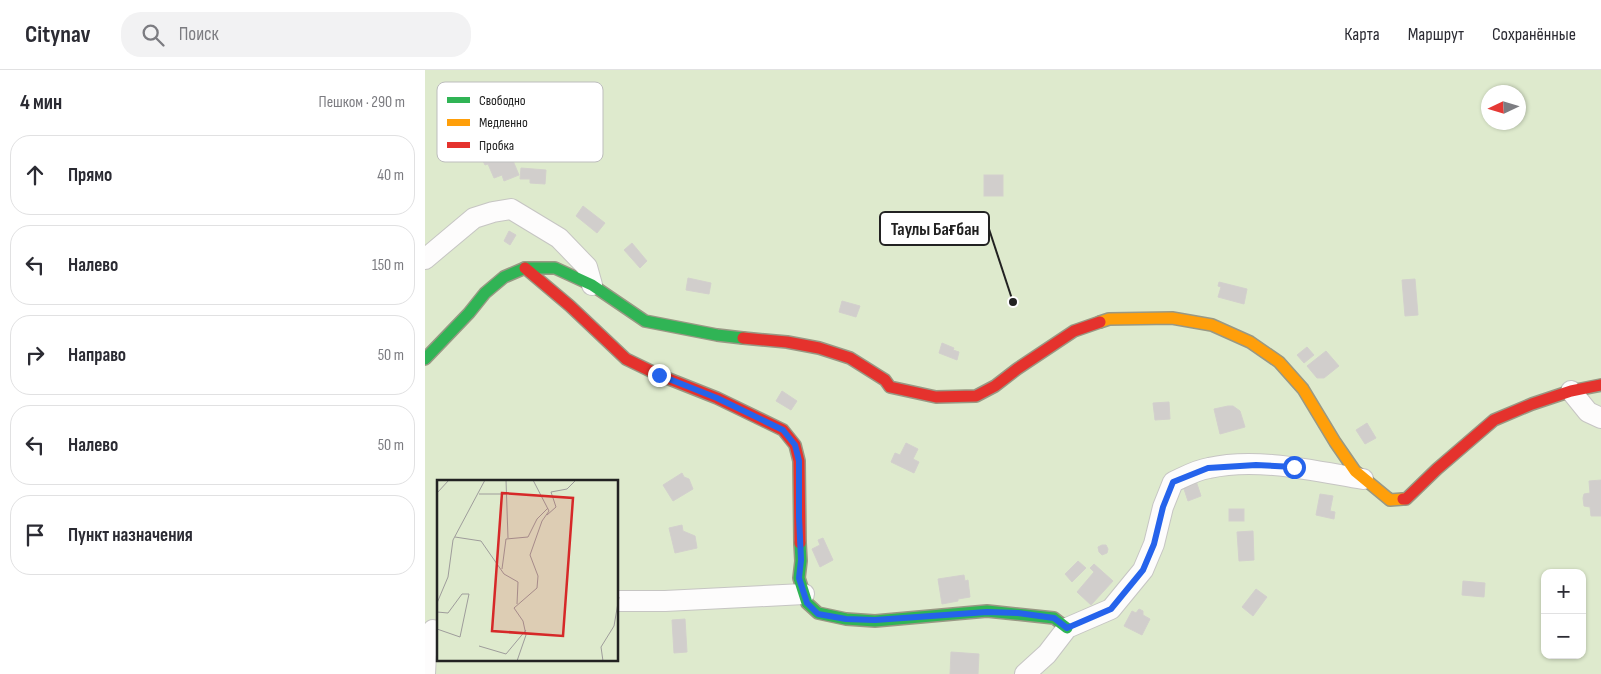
<!DOCTYPE html>
<html lang="ru">
<head>
<meta charset="utf-8">
<style>
	body { margin:0; font-family:"Sofia Sans Condensed",sans-serif; background:#f2f2f3; color:#2b2b33 }
	.controls { position:absolute; right:15px; bottom:15px; display:grid; overflow:hidden; border-radius:10px; box-shadow:0 1px 4px #0004 }
	.controls button { width:45px; height:45px; display:grid; place-items:center; padding:0; border:0; border-bottom:1px solid #e1e1e2; background:#fff; color:#2b2b33; font:25px sans-serif }
	.compass { position:absolute; left:1056px; top:15px; width:45px; height:45px; border-radius:50%; background:#fff; box-shadow:0 1px 4px #0004; rotate:266deg }
	.stop { position:absolute; width:15px; height:15px; margin:-11px; border:4px solid #2563eb; border-radius:50%; background:#fff }
	.stop.end { background:#2563eb; border-color:#fff; box-shadow:0 1px 5px #0008 }
	.list { margin:0; padding:0; list-style:none }
	h2 { display:flex; justify-content:space-between; align-items:center; height:65px; margin:0; padding:0 20px; font-size:21px }
	h2 small { font-size:16px; font-weight:400; color:#7c7c81 }
	.list li { display:grid; grid-template-columns:32px 1fr auto; gap:15px; align-items:center; box-sizing:border-box; height:80px; margin:0 10px 10px; padding:0 10px; border:1px solid #e1e1e2; border-radius:20px }
	.list b { display:block; font-size:19px; white-space:nowrap }
	.list em { font-size:16px; font-style:normal; color:#7c7c81 }
	.icon { flex:none; width:28px; height:28px; fill:none; stroke:currentColor; stroke-width:2; stroke-linecap:round; stroke-linejoin:round }
	.map { position:relative; flex:none; width:1176px; height:604px; overflow:hidden }
	header { display:flex; align-items:center; gap:30px; box-sizing:border-box; height:70px; padding:0 25px; background:#fff; border-bottom:1px solid #e1e1e2 }
	header strong { font-size:24px }
	nav { display:flex; gap:28px; margin-inline-start:auto; font-size:18px }
	.search { width:350px; height:45px; background:#f2f2f3; display:flex; align-items:center; gap:12px; box-sizing:border-box; padding:0 18px; border-radius:20px; color:#7c7c81; font-size:19px }
	main { display:flex }
	aside { flex:1; background:#fff }
	.map>svg:first-child { display:block }
	.grass { fill:#deeacd; fill-rule:evenodd }
	.building { fill:#d1cecc; stroke:#d3d0cd }
	.lines { fill:none; stroke-linecap:round; stroke-linejoin:round }
	.street-casing { stroke:#c6c5c3; stroke-width:22 }
	.fast-casing { stroke:#999884; stroke-width:14 }
	.slow-casing { stroke:#999884; stroke-width:14 }
	.jam-casing { stroke:#999884; stroke-width:14 }
	.street { stroke:#fdfcfc; stroke-width:20 }
	.fast { stroke:#30b455; stroke-width:11 }
	.slow { stroke:#ff9f0a; stroke-width:11 }
	.jam { stroke:#e5322d; stroke-width:11 }
	.route { stroke:#2563eb; stroke-width:6 }
	.inset-road { fill:none; stroke:#9e9c9b; stroke-width:1 }
	.view { fill:#d62828; fill-opacity:0.15; stroke:#d62828; stroke-width:2.5 }
	.inset-edge { fill:none; stroke:#222; stroke-width:2.5 }
	.key { fill:#fff; stroke:#bdbdbd; stroke-width:1 }
	.key-label { font-size:14px; fill:#222 }
	.leader { fill:none; stroke:#222; stroke-width:2 }
	.callout-dot { fill:#222; stroke:#fff; stroke-width:2 }
	.callout { fill:#fff; stroke:#222; stroke-width:2 }
	.callout-label { font-size:18px; text-anchor:middle; font-weight:bold; fill:#222 }
</style>
</head>
<body>
<header>
<strong>Citynav</strong>
<div class="search"><svg class="icon" aria-label="search" viewBox="0 0 24 24"><circle cx="10" cy="10" r="6"/><path d="M15 15l6 6"/></svg>Поиск</div>
<nav><a>Карта</a><a>Маршрут</a><a>Сохранённые</a></nav>
</header>
<main>
<aside>
<h2>4 мин<small>Пешком · 290 m</small></h2>
<ul class="list">
<li><svg class="icon" aria-label="ahead" viewBox="0 0 24 24"><path d="M12 20V5M6 11l6-6 6 6"/></svg><div><b>Прямо</b></div><em>40 m</em></li>
<li><svg class="icon" aria-label="left" viewBox="0 0 24 24"><path d="M17 20v-9H6M10 6l-5 5 5 5"/></svg><div><b>Налево</b></div><em>150 m</em></li>
<li><svg class="icon" aria-label="right" viewBox="0 0 24 24"><path d="M7 20v-9h11M14 6l5 5-5 5"/></svg><div><b>Направо</b></div><em>50 m</em></li>
<li><svg class="icon" aria-label="left" viewBox="0 0 24 24"><path d="M17 20v-9H6M10 6l-5 5 5 5"/></svg><div><b>Налево</b></div><em>50 m</em></li>
<li><svg class="icon" aria-label="arrive" viewBox="0 0 24 24"><path d="M6 21V4h12l-3 4 3 4H6"/></svg><div><b>Пункт назначения</b></div></li>
</ul>
</aside>
<div class="map">
<svg width="1176" height="604" viewBox="0 0 1176 604">
	<rect width="100%" height="100%" fill="#f0eeeb"/>
	<!-- grass -->
	<path class="grass" d="M 0,0 L 1176,0 L 1176,604 L 0,604 ZM 1064,22 L 1094,22 L 1094,52 L 1064,52 ZM 14,412 L 192,412 L 192,590 L 14,590 ZM 1120,503 L 1157,503 L 1157,585 L 1120,585 Z"/>
	<!-- building -->
	<g class="building">
		<path d="M 81,74 L 94,105 L 79,111 L 77,105 L 69,108 L 63,94 L 60,95 L 55,85 Z"/>
		<path d="M 96,98 L 121,100 L 120,114 L 105,113 L 105,109 L 95,109 Z"/>
		<rect x="559" y="105" width="19" height="21"/>
		<path d="M 158,136 L 180,153 L 172,163 L 151,146 Z"/>
		<path d="M 84,161 L 91,165 L 85,175 L 79,171 Z"/>
		<path d="M 207,173 L 222,191 L 215,198 L 199,180 Z"/>
		<path d="M 263,208 L 286,213 L 284,224 L 261,220 Z"/>
		<path d="M 990,209 L 993,245 L 980,246 L 977,210 Z"/>
		<path d="M 794,212 L 822,219 L 819,234 L 793,227 L 796,217 L 793,216 Z"/>
		<path d="M 417,231 L 435,236 L 431,247 L 414,242 Z"/>
		<path d="M 517,273 L 529,278 L 528,280 L 534,282 L 532,290 L 514,283 Z"/>
		<path d="M 882,277 L 889,285 L 879,293 L 872,285 Z"/>
		<path d="M 901,281 L 914,296 L 899,308 L 892,308 L 882,296 Z"/>
		<path d="M 357,321 L 372,331 L 366,340 L 351,331 Z"/>
		<path d="M 744,332 L 745,349 L 730,350 L 728,333 Z"/>
		<path d="M 803,336 L 808,336 L 815,341 L 820,357 L 795,364 L 789,339 Z"/>
		<path d="M 942,353 L 951,368 L 940,374 L 931,360 Z"/>
		<path d="M 481,373 L 493,379 L 488,389 L 494,392 L 489,403 L 466,392 L 470,383 L 475,385 Z"/>
		<path d="M 257,403 L 259,407 L 264,409 L 268,419 L 248,431 L 238,415 Z"/>
		<path d="M 1176,410 L 1176,446 L 1166,446 L 1165,437 L 1159,436 L 1158,428 L 1159,424 L 1165,423 L 1164,411 Z"/>
		<path d="M 771,411 L 776,426 L 763,431 L 758,416 Z"/>
		<path d="M 895,424 L 908,426 L 905,441 L 910,442 L 909,449 L 891,445 Z"/>
		<rect x="804" y="439" width="15" height="12"/>
		<path d="M 257,455 L 258,461 L 270,466 L 272,478 L 250,483 L 244,458 Z"/>
		<path d="M 828,461 L 829,490 L 814,491 L 812,462 Z"/>
		<path d="M 398,468 L 408,490 L 395,497 L 387,479 L 395,475 L 393,470 Z"/>
		<path d="M 677,475 L 681,475 L 683,479 L 682,483 L 677,485 L 674,482 L 673,477 Z"/>
		<path d="M 653,491 L 661,498 L 647,512 L 640,504 Z"/>
		<path d="M 669,494 L 688,511 L 666,535 L 652,522 L 669,502 L 665,498 Z"/>
		<path d="M 539,505 L 540,511 L 543,510 L 545,527 L 533,529 L 533,531 L 517,534 L 513,509 Z"/>
		<path d="M 1038,511 L 1060,513 L 1059,527 L 1037,525 Z"/>
		<path d="M 831,519 L 842,527 L 828,546 L 817,537 Z"/>
		<path d="M 714,539 L 718,541 L 718,545 L 725,549 L 717,565 L 699,556 L 707,541 L 711,543 Z"/>
		<path d="M 260,549 L 262,582 L 249,583 L 247,550 Z"/>
		<path d="M 526,582 L 554,584 L 553,604 L 525,604 Z"/>
	</g>
	<g class="lines">
		<defs>
			<g id="street">
				<path d="M 0,189 L 49,148 L 68,142 L 86,139 L 134,168 L 162,197 L 167,215"/>
				<path d="M 1146,321 L 1163,342 L 1176,348"/>
				<path d="M 192,531 L 240,531 L 379,524"/>
				<path d="M 0,604 L 1,584 L 8,560"/>
				<path d="M 600,604 L 622,584 L 642,558 L 686,539 L 718,500 L 729,474 L 738,437 L 748,412 C 759,407 771,400 784,398 C 832,387 890,401 938,409"/>
			</g>
			<g id="fast">
				<path d="M 0,289 L 44,243 L 60,223 L 79,207 L 100,198 L 130,198 L 167,215 L 220,251 L 292,265 L 318,268"/>
				<path d="M 375,473 L 376,491 L 374,508 L 382,533 L 393,543 L 421,549 L 450,551 L 562,541 L 629,548 L 642,558"/>
			</g>
			<path id="slow" d="M 675,252 L 684,249 L 747,248 L 787,255 L 825,272 L 854,292 L 878,319 L 910,372 L 930,401 L 965,430 L 978,429"/>
			<g id="jam">
				<path d="M 100,198 L 145,236 L 201,289 L 234,305 L 292,328 L 358,360 L 370,375 L 374,391 L 375,473"/>
				<path d="M 318,268 L 362,272 L 394,278 L 425,288 L 460,310 L 465,317 L 511,327 L 551,326 L 570,316 L 592,299 L 649,261 L 675,252"/>
				<path d="M 978,429 L 981,429 L 1012,399 L 1069,350 L 1107,334 L 1146,321 L 1176,315"/>
			</g>
		</defs>
		<!-- street casing -->
		<use href="#street" class="street-casing"/>
		<!-- fast casing -->
		<use href="#fast" class="fast-casing"/>
		<!-- slow casing -->
		<use href="#slow" class="slow-casing"/>
		<!-- jam casing -->
		<use href="#jam" class="jam-casing"/>
		<!-- street -->
		<use href="#street" class="street"/>
		<!-- fast -->
		<use href="#fast" class="fast"/>
		<!-- slow -->
		<use href="#slow" class="slow"/>
		<!-- jam -->
		<use href="#jam" class="jam"/>
	</g>
	<g class="lines">
		<!-- route -->
		<path class="route" d="M 234,305 L 292,328 L 358,360 L 370,375 L 374,391 L 374,447 L 376,490 L 374,508 L 382,533 L 393,544 L 421,549 L 450,550 L 562,542 L 593,543 L 629,548 L 642,558 L 686,539 L 718,500 L 729,474 L 738,437 L 748,412 L 783,398 L 831,395 L 869,397"/>
	</g>
	<!-- overview -->
	<g transform="translate(12 410)">
		<rect width="181" height="181" fill="#f0eeeb"/>
		<path d="M 0,0 L 181,0 L 181,181 L 0,181 Z" fill="#deeacd"/>
		<path class="inset-road" d="M 69,0 L 71,58M 0,13 L 12,0M 42,14 L 70,14M 110,35 L 119,27 L 114,12 L 130,9 L 139,0M 18,57 L 44,61 L 67,94 L 81,102 L 80,124M 65,89 L 69,59 L 91,57 L 100,39 L 111,28M 0,123 L 11,97 L 16,60 L 48,0M 0,132 L 11,133 L 25,114 L 32,114 L 23,157 L 0,149M 42,166 L 69,174 L 89,150M 80,181 L 89,155 L 86,141 L 77,128 L 100,108 L 101,96 L 93,75 L 105,41 L 112,31 L 96,0M 166,181 L 164,167 L 177,146 L 182,117"/>
		<path class="view" d="M 65,13 L 136,18 L 126,156 L 55,151 Z"/>
		<rect width="181" height="181" class="inset-edge"/>
	</g>
	<!-- legend -->
	<rect x="12" y="12" width="166" height="80" rx="8" class="key"/>
	<rect x="22" y="27" width="23" height="6" fill="#30b455"/>
	<rect x="22" y="49" width="23" height="7" fill="#ff9f0a"/>
	<rect x="22" y="72" width="23" height="6" fill="#e5322d"/>
	<g class="key-label">
		<text x="54" y="35">Свободно</text>
		<text x="54" y="57">Медленно</text>
		<text x="54" y="80">Пробка</text>
	</g>
	<!-- callouts -->
	<path class="leader" d="M588 232L564 159"/>
	<circle class="callout-dot" cx="588" cy="232" r="5"/>
	<rect class="callout" x="455" y="142" width="109" height="33" rx="5"/>
	<g class="callout-label">
		<text x="510" y="165">Таулы Бағбан</text>
	</g>
</svg>
<div class="controls">
<button>+</button>
<button>−</button>
</div>
<svg class="compass" viewBox="-18 -18 36 36"><path d="M0-13l5 13h-10z" fill="#e53935"/><path d="M0 13l5-13h-10z" fill="#7c7c81"/></svg>
<div class="stop" style="left:869px;top:397px"></div>
<div class="stop end" style="left:234px;top:305px"></div>
</div>
</main>
</body>
</html>
